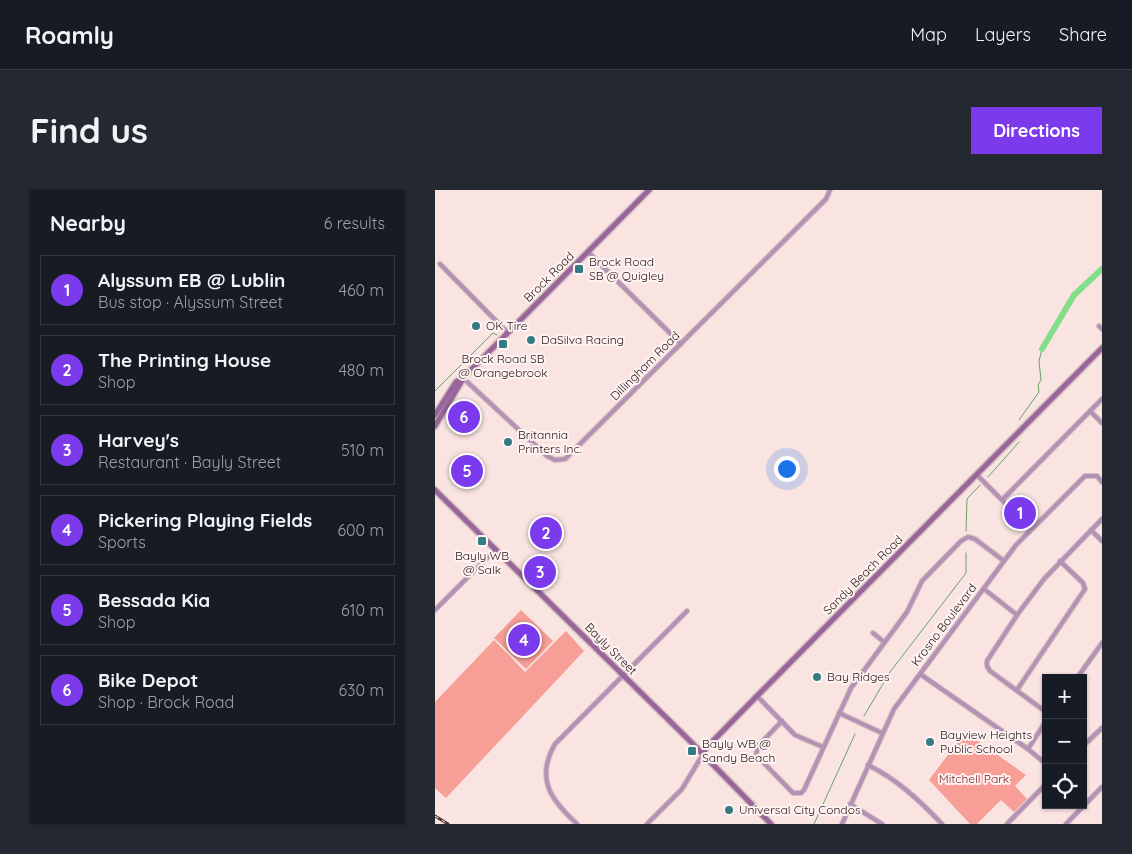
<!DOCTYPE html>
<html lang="en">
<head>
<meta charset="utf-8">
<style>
	body { margin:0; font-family:Quicksand,sans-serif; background:#242831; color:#f1f3f6 }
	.controls { position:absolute; right:15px; bottom:15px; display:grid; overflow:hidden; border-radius:0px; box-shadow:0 1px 4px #0004 }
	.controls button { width:45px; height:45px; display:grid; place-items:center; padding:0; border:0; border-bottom:1px solid #363941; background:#171b24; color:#f1f3f6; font:25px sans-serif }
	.you { position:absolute; left:351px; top:278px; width:18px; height:18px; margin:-12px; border:4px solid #fff; border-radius:50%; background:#1a73e8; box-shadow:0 0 0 8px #1a73e833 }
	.badge { display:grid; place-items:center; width:32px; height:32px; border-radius:50%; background:#7c3aed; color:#fff; font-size:16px; font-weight:700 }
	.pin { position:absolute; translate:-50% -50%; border:2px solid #fff; box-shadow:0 1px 5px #0006 }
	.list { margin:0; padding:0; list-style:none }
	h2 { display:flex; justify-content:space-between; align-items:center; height:65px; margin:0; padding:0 20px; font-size:21px }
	h2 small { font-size:16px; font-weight:400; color:#9ea1a6 }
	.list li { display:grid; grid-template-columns:32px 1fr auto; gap:15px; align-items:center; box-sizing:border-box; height:70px; margin:0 10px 10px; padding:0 10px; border:1px solid #363941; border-radius:0px }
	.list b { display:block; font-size:19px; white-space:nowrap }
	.list p { margin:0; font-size:16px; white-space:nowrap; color:#9ea1a6 }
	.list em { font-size:16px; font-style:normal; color:#9ea1a6 }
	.icon { flex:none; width:28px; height:28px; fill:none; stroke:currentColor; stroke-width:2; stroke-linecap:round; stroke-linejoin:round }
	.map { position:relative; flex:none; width:667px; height:634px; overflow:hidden; border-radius:0px }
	header { display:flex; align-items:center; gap:30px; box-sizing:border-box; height:70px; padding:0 25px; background:#171b24; border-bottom:1px solid #363941 }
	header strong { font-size:24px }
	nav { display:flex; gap:28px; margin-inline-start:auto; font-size:18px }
	.intro { display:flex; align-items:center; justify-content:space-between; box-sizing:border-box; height:120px; padding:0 30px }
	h1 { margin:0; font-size:35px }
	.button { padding:12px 22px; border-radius:0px; background:#7c3aed; color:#fff; font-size:18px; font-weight:700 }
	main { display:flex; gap:30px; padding:0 30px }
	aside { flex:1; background:#171b24; border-radius:0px; box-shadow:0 1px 4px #0004 }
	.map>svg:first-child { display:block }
	.green { fill:#f79e96 }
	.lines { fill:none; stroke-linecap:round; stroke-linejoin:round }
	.stream { stroke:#67a266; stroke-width:1 }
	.river { stroke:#83de89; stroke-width:6 }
	.street-casing { stroke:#d3bfbd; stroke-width:6 }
	.secondary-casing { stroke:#d3bfbd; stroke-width:8 }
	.street { stroke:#b591b6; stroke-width:4 }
	.secondary { stroke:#99659b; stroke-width:5 }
	.rail-casing { stroke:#493735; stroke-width:3 }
	.rail { stroke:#fff4f3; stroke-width:1; stroke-dasharray:4; stroke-linecap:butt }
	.poi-dot { fill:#347c84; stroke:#fff4f3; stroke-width:2 }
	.labels { text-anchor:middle; stroke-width:4; stroke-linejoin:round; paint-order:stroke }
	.poi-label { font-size:12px; fill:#261513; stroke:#fff4f3; text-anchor:start }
	.street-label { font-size:12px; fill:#261513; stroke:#fff4f3 }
	.park-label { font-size:12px; fill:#82171a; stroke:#fff4f3 }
</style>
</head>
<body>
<header>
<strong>Roamly</strong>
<nav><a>Map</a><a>Layers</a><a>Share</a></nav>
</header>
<div class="intro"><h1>Find us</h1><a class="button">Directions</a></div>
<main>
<aside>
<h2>Nearby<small>6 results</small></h2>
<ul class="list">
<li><span class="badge">1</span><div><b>Alyssum EB @ Lublin</b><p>Bus stop · Alyssum Street</p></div><em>460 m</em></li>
<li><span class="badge">2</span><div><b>The Printing House</b><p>Shop</p></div><em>480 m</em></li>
<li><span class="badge">3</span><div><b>Harvey's</b><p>Restaurant · Bayly Street</p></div><em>510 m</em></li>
<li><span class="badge">4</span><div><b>Pickering Playing Fields</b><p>Sports</p></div><em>600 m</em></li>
<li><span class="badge">5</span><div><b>Bessada Kia</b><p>Shop</p></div><em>610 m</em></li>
<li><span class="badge">6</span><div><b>Bike Depot</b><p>Shop · Brock Road</p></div><em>630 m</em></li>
</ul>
</aside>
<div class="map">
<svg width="667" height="634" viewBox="0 0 667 634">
	<rect width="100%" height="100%" fill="#f9e4e2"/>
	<!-- green -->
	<g class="green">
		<path d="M 86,420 L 118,451 L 91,479 L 59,448 Z"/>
		<path d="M 131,441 L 149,461 L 11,608 L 0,598 L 0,512 L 59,450 L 90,482 Z"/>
		<path d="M 530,542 L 591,585 L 580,596 L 592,609 L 579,622 L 566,610 L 542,634 L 535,634 L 494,590 Z"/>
	</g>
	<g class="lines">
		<!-- stream -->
		<g class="stream">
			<path d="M 0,201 L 58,143 L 62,145"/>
			<path d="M 584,230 L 604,202 L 603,195 L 606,190 L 604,171 L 607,159"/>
			<path d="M 553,287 L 584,252"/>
			<path d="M 531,341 L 532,309 L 545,295"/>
			<path d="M 429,526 L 455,482 L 531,383 L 531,363"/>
			<path d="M 379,634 L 420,544"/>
		</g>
		<!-- river -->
		<path class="river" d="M 607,159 L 639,105 L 667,79"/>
		<defs>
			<g id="street">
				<path d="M 153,62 L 246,154"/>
				<path d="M 5,74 L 72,142"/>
				<path d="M 664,136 L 667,139"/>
				<path d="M 28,188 L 112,266 L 120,270 L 130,269 L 391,9 L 395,0"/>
				<path d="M 655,221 L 667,233"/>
				<path d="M 542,285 L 596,339"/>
				<path d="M 567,310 L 667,209"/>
				<path d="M 656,340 L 667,351"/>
				<path d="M 549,399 L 582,425"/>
				<path d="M 0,420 L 61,359"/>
				<path d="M 438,443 L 449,452"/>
				<path d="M 485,484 L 593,559 L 611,574"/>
				<path d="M 642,488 L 667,453"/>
				<path d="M 582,500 L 650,399 L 648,393 L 625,371"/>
				<path d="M 322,506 L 360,545 L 388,557"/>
				<path d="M 611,522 L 555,481 L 552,476 L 552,471 L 582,425 L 609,389 L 667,329"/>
				<path d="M 404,523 L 447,543"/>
				<path d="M 347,531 L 323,556 L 321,565 L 358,603 L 366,603 L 369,600 L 416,498 L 472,422 L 487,391 L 526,351 L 533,347 L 540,349 L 569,371"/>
				<path d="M 648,556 L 667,538"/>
				<path d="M 593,559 L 611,531"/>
				<path d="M 433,575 C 463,590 484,610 507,634"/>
				<path d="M 415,614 L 447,634"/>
				<path d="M 142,634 C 116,610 100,589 120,554 L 252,421"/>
				<path d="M 212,634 L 247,599 L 268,564"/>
				<path d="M 407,634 L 459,519 L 581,355 L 650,286 L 662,286 L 667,292"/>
				<path d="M 572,634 L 611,594"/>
				<path d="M 631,634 L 667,597"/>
			</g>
			<g id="secondary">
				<path d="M 0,225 L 21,192 L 28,188 L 214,0"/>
				<path d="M 0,236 L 28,189"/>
				<path d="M 0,300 L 254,550 L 336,634"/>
				<path d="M 268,564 L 271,558 L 322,506 L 667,158"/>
			</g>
		</defs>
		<!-- street casing -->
		<use href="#street" class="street-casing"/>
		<!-- secondary casing -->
		<use href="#secondary" class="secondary-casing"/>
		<!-- street -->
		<use href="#street" class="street"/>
		<!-- secondary -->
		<use href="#secondary" class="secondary"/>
		<defs>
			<path id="rail" d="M 0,626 L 13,634"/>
		</defs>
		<!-- rail casing -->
		<use href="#rail" class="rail-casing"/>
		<!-- rail -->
		<use href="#rail" class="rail"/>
	</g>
	<!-- markers -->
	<g class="poi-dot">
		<rect x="139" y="74" width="10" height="10" rx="2.5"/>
		<circle cx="41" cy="136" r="5"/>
		<circle cx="96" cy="150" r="5"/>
		<rect x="63" y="149" width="10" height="10" rx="2.5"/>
		<circle cx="73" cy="252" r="5"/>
		<rect x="42" y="346" width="10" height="10" rx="2.5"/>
		<circle cx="382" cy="487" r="5"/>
		<circle cx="495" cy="552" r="5"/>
		<rect x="252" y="556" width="10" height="10" rx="2.5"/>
		<circle cx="294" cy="620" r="5"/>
	</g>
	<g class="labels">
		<!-- poi labels -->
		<g class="poi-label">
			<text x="154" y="76">Brock Road<tspan x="154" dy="14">SB @ Quigley</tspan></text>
			<text x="51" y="140">OK Tire</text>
			<text x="106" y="154">DaSilva Racing</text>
			<text x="68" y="173" text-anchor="middle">Brock Road SB<tspan x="68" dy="14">@ Orangebrook</tspan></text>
			<text x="83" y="249">Britannia<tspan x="83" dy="14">Printers Inc.</tspan></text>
			<text x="47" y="370" text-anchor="middle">Bayly WB<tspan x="47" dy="14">@ Salk</tspan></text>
			<text x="392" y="491">Bay Ridges</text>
			<text x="505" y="549">Bayview Heights<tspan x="505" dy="14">Public School</tspan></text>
			<text x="267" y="558">Bayly WB @<tspan x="267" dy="14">Sandy Beach</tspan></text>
			<text x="304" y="624">Universal City Condos</text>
		</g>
		<!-- street labels -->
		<g class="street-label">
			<text transform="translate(114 87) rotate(-45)" y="4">Brock Road</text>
			<text transform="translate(210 176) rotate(-45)" y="4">Dillingham Road</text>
			<text transform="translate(428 385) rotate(-45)" y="4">Sandy Beach Road</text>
			<text transform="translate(509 435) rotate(-53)" y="4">Krosno Boulevard</text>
			<text transform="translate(176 459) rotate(45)" y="4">Bayly Street</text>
		</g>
		<!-- park labels -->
		<g class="park-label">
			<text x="539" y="593">Mitchell Park</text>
		</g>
	</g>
</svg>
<div class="controls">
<button>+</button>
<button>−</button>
<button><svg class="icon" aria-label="locate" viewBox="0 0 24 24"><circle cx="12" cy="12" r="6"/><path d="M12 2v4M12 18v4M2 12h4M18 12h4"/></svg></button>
</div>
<div class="you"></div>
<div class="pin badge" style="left:585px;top:323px">1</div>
<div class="pin badge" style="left:111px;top:343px">2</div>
<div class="pin badge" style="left:105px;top:382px">3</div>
<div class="pin badge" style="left:89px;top:450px">4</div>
<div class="pin badge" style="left:32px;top:281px">5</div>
<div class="pin badge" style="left:29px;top:227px">6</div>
</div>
</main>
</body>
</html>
